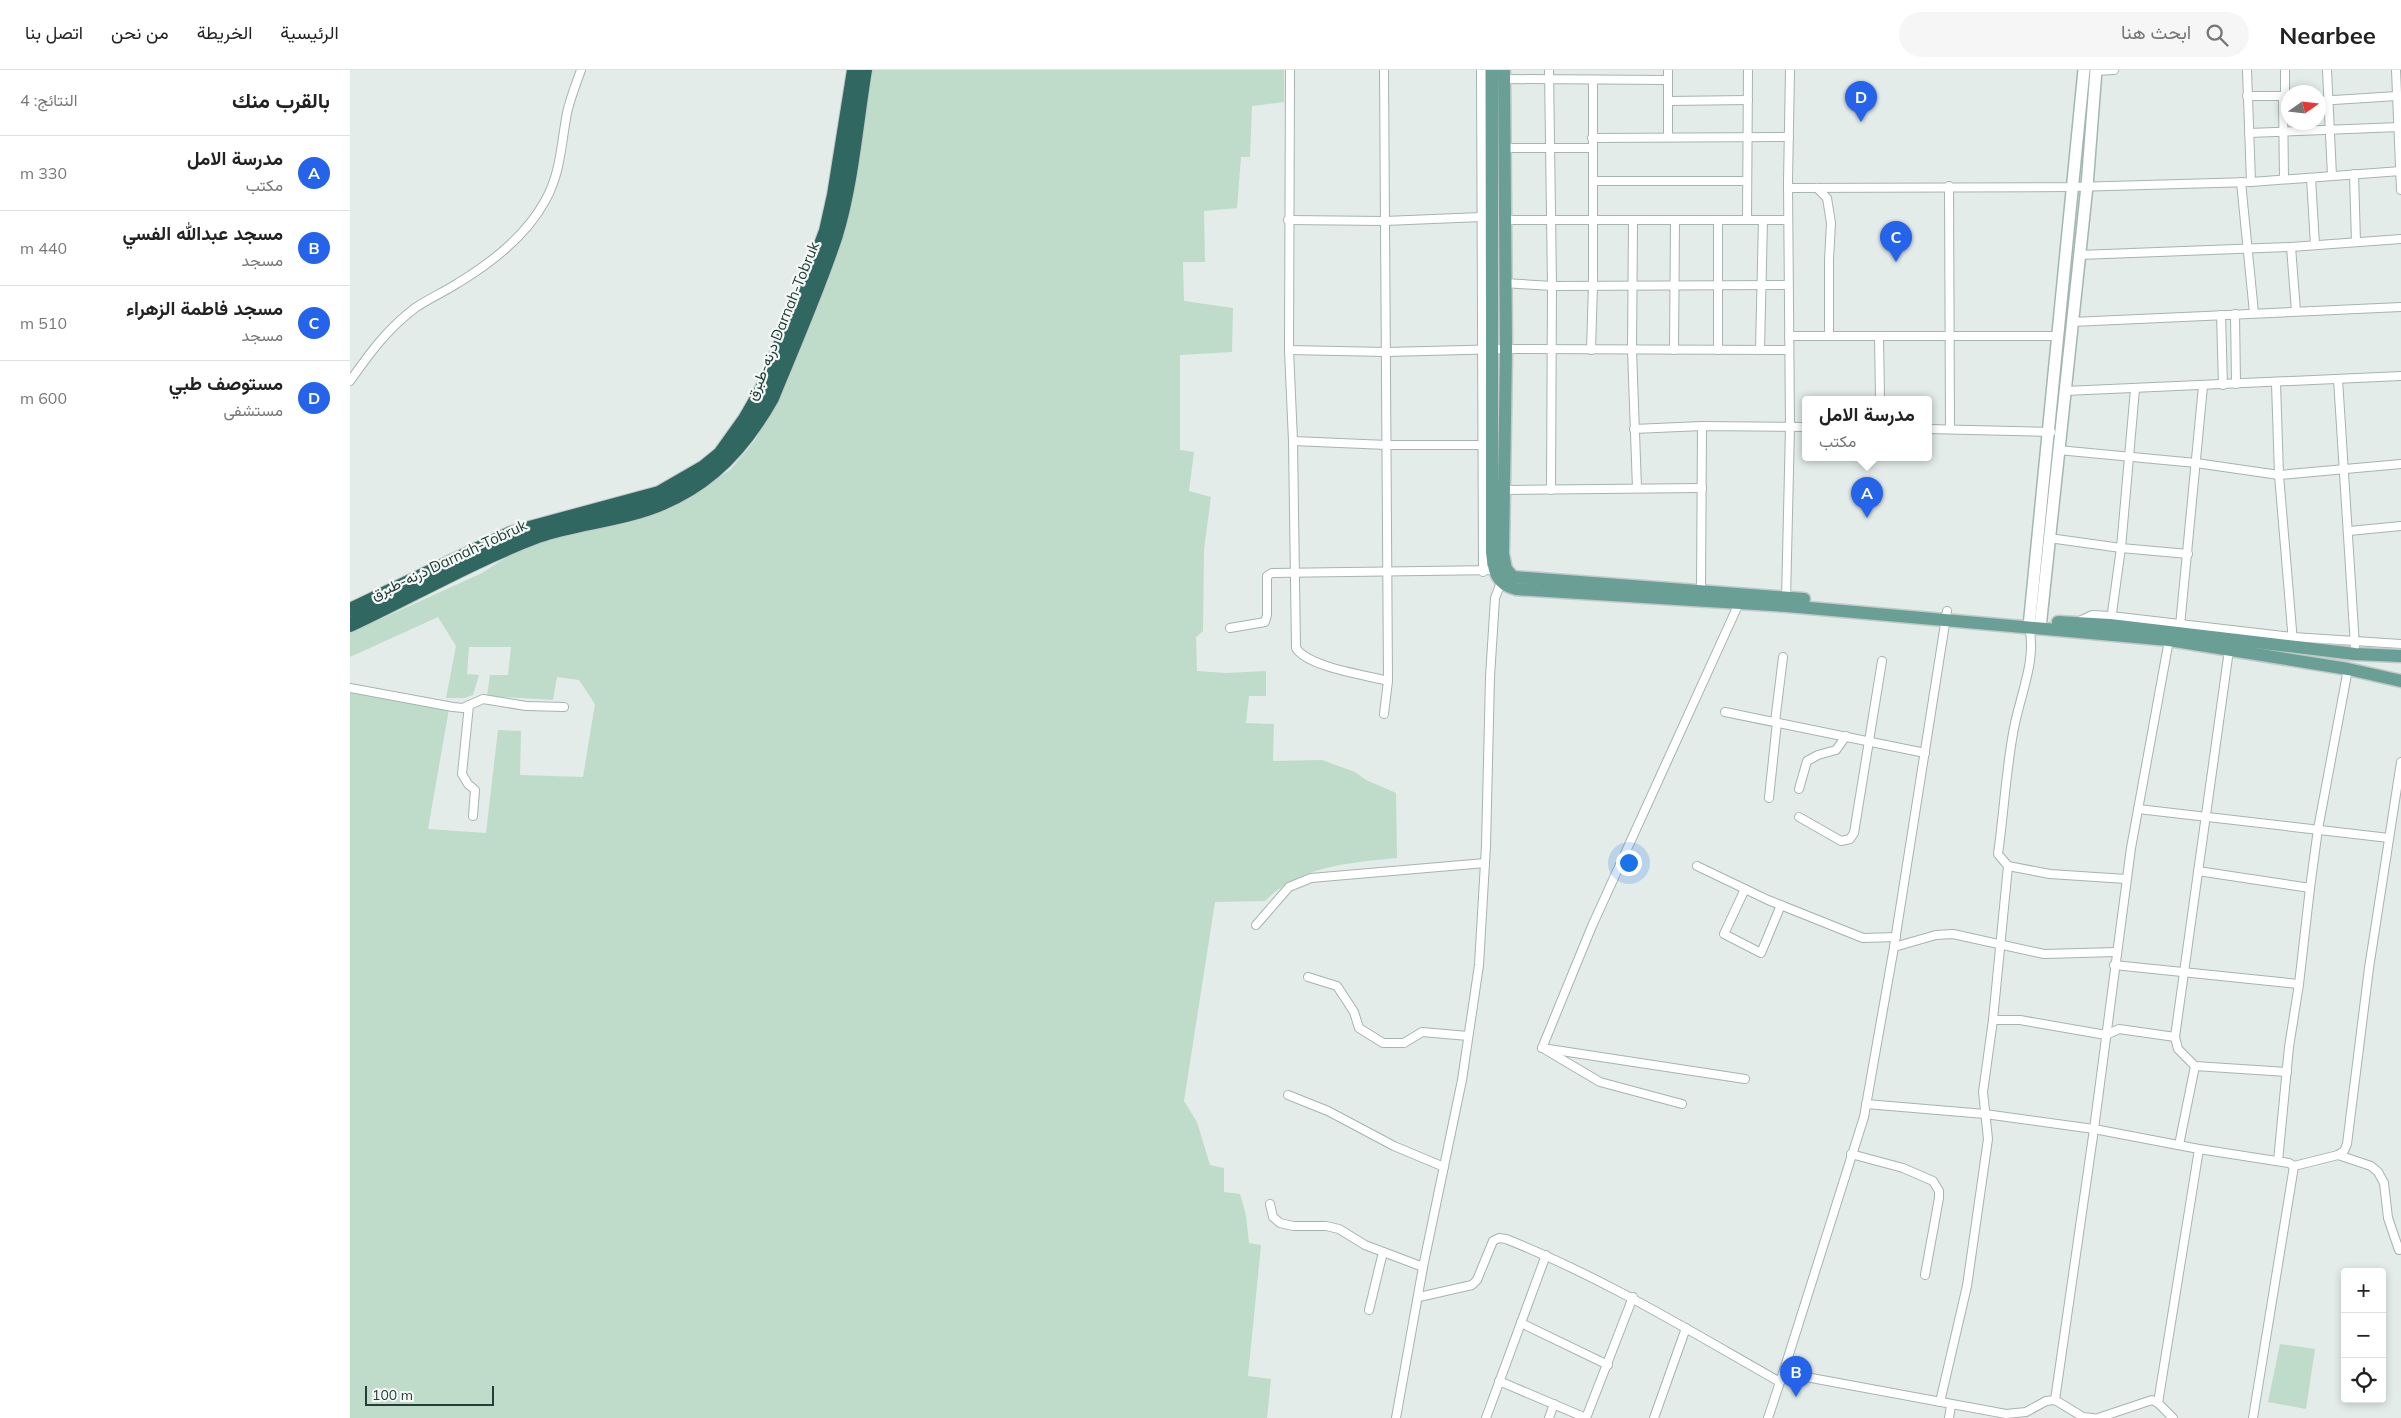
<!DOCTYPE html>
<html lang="ar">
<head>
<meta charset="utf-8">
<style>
	body { margin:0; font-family:Mulish,Vazirmatn,sans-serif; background:#f6f6f6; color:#222; direction:rtl }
	.controls { position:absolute; right:15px; bottom:15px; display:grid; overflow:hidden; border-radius:5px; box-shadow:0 2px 8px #0003 }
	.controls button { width:45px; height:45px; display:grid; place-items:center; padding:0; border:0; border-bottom:1px solid #e0e0e0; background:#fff; color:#222; font:25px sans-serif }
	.compass { position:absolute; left:1931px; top:15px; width:45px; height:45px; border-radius:50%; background:#fff; box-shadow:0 2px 8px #0003; rotate:76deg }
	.scale { position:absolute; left:15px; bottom:12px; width:129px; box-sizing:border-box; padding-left:5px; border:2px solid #243d38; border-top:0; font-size:14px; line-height:18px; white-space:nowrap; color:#243d38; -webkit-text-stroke:4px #f4f9f7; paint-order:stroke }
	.you { position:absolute; left:1278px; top:792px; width:18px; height:18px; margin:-12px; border:4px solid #fff; border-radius:50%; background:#1a73e8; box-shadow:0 0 0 8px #1a73e833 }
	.badge { display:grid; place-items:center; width:32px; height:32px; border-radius:50%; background:#2563eb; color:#fff; font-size:16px; font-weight:700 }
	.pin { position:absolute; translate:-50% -41px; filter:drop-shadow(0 1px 2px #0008) }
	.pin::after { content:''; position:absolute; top:26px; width:18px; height:15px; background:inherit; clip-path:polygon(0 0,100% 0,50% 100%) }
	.popup { position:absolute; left:1452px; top:326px; width:130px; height:65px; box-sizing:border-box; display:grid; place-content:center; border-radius:5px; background:#fff; filter:drop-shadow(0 1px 4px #0005); font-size:16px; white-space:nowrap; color:#767676 }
	.popup b { font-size:19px; color:#222 }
	.popup::after { content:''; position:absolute; left:50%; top:100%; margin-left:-10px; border:10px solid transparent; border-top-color:#fff }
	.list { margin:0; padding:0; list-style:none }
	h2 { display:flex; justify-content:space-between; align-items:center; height:65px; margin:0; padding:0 20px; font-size:21px }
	h2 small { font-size:16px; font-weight:400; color:#767676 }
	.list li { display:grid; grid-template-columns:32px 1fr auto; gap:15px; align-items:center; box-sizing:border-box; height:75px; padding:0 20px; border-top:1px solid #e0e0e0 }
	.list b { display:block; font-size:19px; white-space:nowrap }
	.list p { margin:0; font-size:16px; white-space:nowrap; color:#767676 }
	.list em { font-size:16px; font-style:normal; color:#767676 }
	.icon { flex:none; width:28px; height:28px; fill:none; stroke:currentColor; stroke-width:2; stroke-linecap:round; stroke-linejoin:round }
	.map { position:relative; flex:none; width:2051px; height:1348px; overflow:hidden; direction:ltr }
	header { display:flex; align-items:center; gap:30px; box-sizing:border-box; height:70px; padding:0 25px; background:#fff; border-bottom:1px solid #e0e0e0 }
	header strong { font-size:24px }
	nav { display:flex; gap:28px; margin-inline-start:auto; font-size:18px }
	.search { width:350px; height:45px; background:#f6f6f6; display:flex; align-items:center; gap:12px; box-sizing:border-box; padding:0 18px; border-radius:28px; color:#767676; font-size:19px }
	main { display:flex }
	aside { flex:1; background:#fff }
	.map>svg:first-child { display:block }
	.green { fill:#bedcc9 }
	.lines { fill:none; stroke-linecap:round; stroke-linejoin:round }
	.street-casing { stroke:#a6b4b0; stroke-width:10 }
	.secondary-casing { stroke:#a2b7b2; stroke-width:14 }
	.primary-casing { stroke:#c2c9c7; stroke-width:15 }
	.highway-casing { stroke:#c2c9c7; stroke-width:16 }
	.street { stroke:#fff; stroke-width:8 }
	.secondary { stroke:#fff; stroke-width:11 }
	.primary { stroke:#6a9f96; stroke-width:12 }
	.highway { stroke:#316761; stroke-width:14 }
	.labels { text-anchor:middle; stroke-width:4.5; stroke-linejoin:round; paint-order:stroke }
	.street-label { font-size:15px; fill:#243d38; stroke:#f4f9f7 }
</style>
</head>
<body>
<header>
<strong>Nearbee</strong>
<div class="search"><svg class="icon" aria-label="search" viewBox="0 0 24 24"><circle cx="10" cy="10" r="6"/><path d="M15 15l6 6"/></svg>ابحث هنا</div>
<nav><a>الرئيسية</a><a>الخريطة</a><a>من نحن</a><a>اتصل بنا</a></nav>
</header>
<main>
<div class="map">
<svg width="2051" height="1348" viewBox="0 0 2051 1348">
	<rect width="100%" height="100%" fill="#e3ece9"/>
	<!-- green -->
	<g class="green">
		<path d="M 518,0 L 934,0 L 934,32 L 902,36 L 900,87 L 891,87 L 887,138 L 854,141 L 855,192 L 833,192 L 834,231 L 883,238 L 882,282 L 830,285 L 830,380 L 844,382 L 839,421 L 861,427 L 854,479 L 853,561 L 846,567 L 847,601 L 876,603 L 916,601 L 916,626 L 899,626 L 896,653 L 924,654 L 923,691 L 972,690 L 1005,702 L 1016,710 L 1046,723 L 1047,788 C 999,793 951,795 915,831 L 865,832 L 834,1031 L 847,1052 L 860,1095 L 874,1098 L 874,1122 L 890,1124 L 896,1145 L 899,1173 L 911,1175 L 898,1306 L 921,1309 L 917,1348 L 0,1348 L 0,620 L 31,628 L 99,639 L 78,759 L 136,763 L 148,660 L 171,661 L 170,705 L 233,707 L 245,634 L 229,610 L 207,607 L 203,630 L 137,626 L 140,605 L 158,605 L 161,577 L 119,577 L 117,604 L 129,605 L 123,625 L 114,628 L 96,628 L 106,576 L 88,547 L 0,587 L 0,563 L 132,503 L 169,479 L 209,464 L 318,438 L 347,423 L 381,399 L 405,370 L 422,341 Z"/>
		<path d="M 1930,1274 L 1965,1279 L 1956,1339 L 1918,1332 Z"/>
	</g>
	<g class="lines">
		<defs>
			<g id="street">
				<path d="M 940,0 L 939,280 L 943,371 L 946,578 C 958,597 1015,605 1038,611"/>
				<path d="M 1131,0 L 1133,502"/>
				<path d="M 1199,0 L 1202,216 L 1201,420"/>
				<path d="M 1897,0 L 1901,112"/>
				<path d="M 1977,0 L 1982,106"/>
				<path d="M 2046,0 L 2051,120"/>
				<path d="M 1746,1 L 1764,0"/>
				<path d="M 1154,9 L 1318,10"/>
				<path d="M 1897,26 L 1937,26"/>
				<path d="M 1318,31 L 1398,30"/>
				<path d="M 1968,31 L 2047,26"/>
				<path d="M 1899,63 L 2049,57"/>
				<path d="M 1318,66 L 1318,0"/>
				<path d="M 1242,68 L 1439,67"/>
				<path d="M 1154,78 L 1242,78"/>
				<path d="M 2004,104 L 2006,172"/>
				<path d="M 1961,108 L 1965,175"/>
				<path d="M 1934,109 L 1933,30 L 1935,25 L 1935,0"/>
				<path d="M 1243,111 L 1397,111"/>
				<path d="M 1891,112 L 1904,243"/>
				<path d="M 1599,116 L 1600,359"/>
				<path d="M 1438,118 L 1724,117 L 1901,112 L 2051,101"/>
				<path d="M 1467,118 L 1477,128 L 1481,153 L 1479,190 L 1479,266"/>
				<path d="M 938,150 L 1035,151 L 1131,147"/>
				<path d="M 1154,150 L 1438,150"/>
				<path d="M 1397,150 L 1398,0"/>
				<path d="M 1283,151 L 1282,280 L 1287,418"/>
				<path d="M 1941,177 L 1946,241"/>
				<path d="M 1729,185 L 1941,177 L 2051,169"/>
				<path d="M 1154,213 L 1202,216 L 1438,215"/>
				<path d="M 1885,244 L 1886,314"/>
				<path d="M 1871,245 L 1873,315"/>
				<path d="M 1722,252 L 2051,237"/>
				<path d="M 1439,266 L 1707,266"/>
				<path d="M 1529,266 L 1530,329"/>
				<path d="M 939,280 L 1036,282 L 1156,279 L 1439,280"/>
				<path d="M 1241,280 L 1243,215 L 1243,10"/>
				<path d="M 1324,280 L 1325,151"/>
				<path d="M 1368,280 L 1368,150"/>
				<path d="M 1410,280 L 1413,150"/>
				<path d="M 1988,309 L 2005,576"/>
				<path d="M 0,311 C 20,283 37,259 65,238 C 78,229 94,222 108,213 C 141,193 176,166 195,131 C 211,103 211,74 217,43 C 220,29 226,14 231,0"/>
				<path d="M 1926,313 L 1929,405 L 1943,572"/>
				<path d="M 1715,321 L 2051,306"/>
				<path d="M 1284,359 L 1352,356 L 1456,357"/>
				<path d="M 1578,359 L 1701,362"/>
				<path d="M 943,371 L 1037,375 L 1136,375"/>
				<path d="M 1708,380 L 1846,393 L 1929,405 L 2051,394"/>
				<path d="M 1155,420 L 1352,418"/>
				<path d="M 1999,461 L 2051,456"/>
				<path d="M 1699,468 L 1771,478 L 1838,484"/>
				<path d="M 1351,521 L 1352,356"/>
				<path d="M 1436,530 L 1440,357 L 1438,112 L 1440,0"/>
				<path d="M 1597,541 L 1544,877 L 1514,1047 L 1434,1300 L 1456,1307 L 1656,1344 L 1676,1342 L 1696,1331 L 1705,1330 L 1733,1347 L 1743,1348"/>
				<path d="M 1761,550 L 1771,478 L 1785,319"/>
				<path d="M 1727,552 L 1742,545 L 1761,546 L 1943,567 L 2051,574"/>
				<path d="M 1830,556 L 1853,316"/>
				<path d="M 880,558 L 915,552 L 917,545 L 917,506 L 922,503 L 1149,500"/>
				<path d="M 0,618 L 103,637 L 113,638 L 133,629 L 176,636 L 214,637"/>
				<path d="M 119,635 L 112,704 L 118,714 L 125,720 L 123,746"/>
				<path d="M 1375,642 L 1575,683"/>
				<path d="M 1034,644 L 1038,611 L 1034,0"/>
				<path d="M 1425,652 L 1433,587"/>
				<path d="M 1449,719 L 1457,691 L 1468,685 L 1486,680 L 1496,666"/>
				<path d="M 1419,728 L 1427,652"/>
				<path d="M 1788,739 L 2039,768"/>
				<path d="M 1449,747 L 1491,771 L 1500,769 L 1504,763 L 1532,591"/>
				<path d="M 1347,796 L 1418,830 L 1513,868 L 1546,867"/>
				<path d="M 1658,796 L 1700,804 L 1776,809"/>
				<path d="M 1848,801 L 1960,818"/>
				<path d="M 1395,819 L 1374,864 L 1411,883 L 1431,835"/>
				<path d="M 906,855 L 939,817 L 961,808 L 1135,793"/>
				<path d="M 1544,877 L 1586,865 L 1603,864 L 1694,884 L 1766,882"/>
				<path d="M 1764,895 L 1949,914"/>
				<path d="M 958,907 L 987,916 L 1004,942 L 1009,958 L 1033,973 L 1054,973 L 1072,962 L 1118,966"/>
				<path d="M 1643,950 L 1670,950 L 1756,965 L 1769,959 L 1825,967"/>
				<path d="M 1192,978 L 1242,856 L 1390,531"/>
				<path d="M 1192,978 L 1395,1009"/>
				<path d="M 1196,980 L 1250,1012 L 1332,1034"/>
				<path d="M 1845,996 L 1937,1002"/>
				<path d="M 938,1025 L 978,1041 L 1044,1076 L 1094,1097"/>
				<path d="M 1516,1034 L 1635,1044 L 1744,1059 L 1849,1079 L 1939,1093 L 1944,1096 L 1988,1085 L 2021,1096 L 2028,1102 L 2034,1113 L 2038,1148 L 2049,1180"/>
				<path d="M 1829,1075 L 1845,996 L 1828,979 L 1825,967 L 1879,580"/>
				<path d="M 1501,1084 L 1553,1098 L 1583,1111 L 1589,1121 L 1589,1128 L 1575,1205"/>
				<path d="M 1988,1085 L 1994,1081 L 1997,1074 L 2019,898 L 2051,692"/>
				<path d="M 1928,1091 L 1939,977 L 1949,914 L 1960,818 L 1968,759 L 1998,599"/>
				<path d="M 920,1134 L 923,1147 L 930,1153 L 943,1156 L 976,1156 L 989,1159 L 1015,1175 L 1073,1197"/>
				<path d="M 1069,1227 L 1122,1215 L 1127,1210 L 1143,1171 L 1149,1168 L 1156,1169 C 1252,1207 1340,1261 1430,1312"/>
				<path d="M 1019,1240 L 1033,1182"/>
				<path d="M 1171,1253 L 1258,1295"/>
				<path d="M 1149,1311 L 1236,1348 L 1283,1227"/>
				<path d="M 1705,1330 L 1744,1059 L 1781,778 L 1819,570"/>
				<path d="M 1590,1332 L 1617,1216 L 1638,1069 L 1633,1022 L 1643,950 L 1658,796 L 1648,784 C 1654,742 1656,699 1664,658 C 1670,626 1687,589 1679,557"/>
				<path d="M 1808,1333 L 1849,1079"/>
				<path d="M 1046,1348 L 1073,1197 L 1112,1010 L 1129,895 L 1136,776 L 1140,607 L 1145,528 L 1152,510"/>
				<path d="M 1136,1348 L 1196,1185"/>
				<path d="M 1199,1348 L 1204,1334"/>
				<path d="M 1304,1348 L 1336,1258"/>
				<path d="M 1418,1348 L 1434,1300"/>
				<path d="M 1599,1348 L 1601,1335"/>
				<path d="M 1748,1348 L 1802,1330 L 1808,1333 L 1823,1348"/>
				<path d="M 1903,1348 L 1944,1096"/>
			</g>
			<g id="secondary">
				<path d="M 1679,557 L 1734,0"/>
				<path d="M 1690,558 L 1737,116 L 1746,0"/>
			</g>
			<g id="primary">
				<path d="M 1142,0 L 1142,482 C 1144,501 1146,514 1166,519 L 1437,536 L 1819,570 L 1998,599 L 2051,611"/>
				<path d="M 1154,0 L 1156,279 L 1153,484 L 1156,499 L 1163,507 L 1454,529"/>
				<path d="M 1708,552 L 1760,555 L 2005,584 L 2051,586"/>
			</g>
			<g id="highway">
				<path d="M 0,540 L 161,463 L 309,423 L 354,397 L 370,384 L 395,349 L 410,323 L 461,201 L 476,161 L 484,125 L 504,0"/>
				<path d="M 0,555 C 62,526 124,490 188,466 C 217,456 250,452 280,444 C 347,427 389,387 422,328 C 444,274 468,220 486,165 C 502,112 506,54 515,0"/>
			</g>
		</defs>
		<!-- street casing -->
		<use href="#street" class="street-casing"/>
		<!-- secondary casing -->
		<use href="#secondary" class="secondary-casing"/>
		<!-- primary casing -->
		<use href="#primary" class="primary-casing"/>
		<!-- highway casing -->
		<use href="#highway" class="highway-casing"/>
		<!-- street -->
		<use href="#street" class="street"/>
		<!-- secondary -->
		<use href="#secondary" class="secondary"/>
		<!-- primary -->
		<use href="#primary" class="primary"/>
		<!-- highway -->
		<use href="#highway" class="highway"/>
	</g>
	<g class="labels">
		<!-- street labels -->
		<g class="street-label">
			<text transform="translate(433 251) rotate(-68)" y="5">درنه-طبرق Darnah-Tobruk</text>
			<text transform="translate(99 490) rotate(-25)" y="5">درنه-طبرق Darnah-Tobruk</text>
		</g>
	</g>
</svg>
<div class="controls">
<button>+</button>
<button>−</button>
<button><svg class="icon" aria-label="locate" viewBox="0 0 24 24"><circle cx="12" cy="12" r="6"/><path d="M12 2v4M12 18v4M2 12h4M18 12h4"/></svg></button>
</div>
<svg class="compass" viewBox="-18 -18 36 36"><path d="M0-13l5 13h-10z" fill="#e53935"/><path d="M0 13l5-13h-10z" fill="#767676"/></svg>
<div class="scale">100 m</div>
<div class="you"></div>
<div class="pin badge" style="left:1517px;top:448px">A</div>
<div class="popup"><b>مدرسة الامل</b>مكتب</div>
<div class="pin badge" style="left:1446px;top:1327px">B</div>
<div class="pin badge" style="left:1546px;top:192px">C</div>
<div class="pin badge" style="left:1511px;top:52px">D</div>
</div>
<aside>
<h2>بالقرب منك<small>النتائج: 4</small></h2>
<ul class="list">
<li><span class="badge">A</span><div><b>مدرسة الامل</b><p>مكتب</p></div><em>330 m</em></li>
<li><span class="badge">B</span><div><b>مسجد عبدالله الفسي</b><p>مسجد</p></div><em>440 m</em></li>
<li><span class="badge">C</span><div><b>مسجد فاطمة الزهراء</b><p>مسجد</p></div><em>510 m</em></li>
<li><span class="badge">D</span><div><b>مستوصف طبي</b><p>مستشفى</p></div><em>600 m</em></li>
</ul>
</aside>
</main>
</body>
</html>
